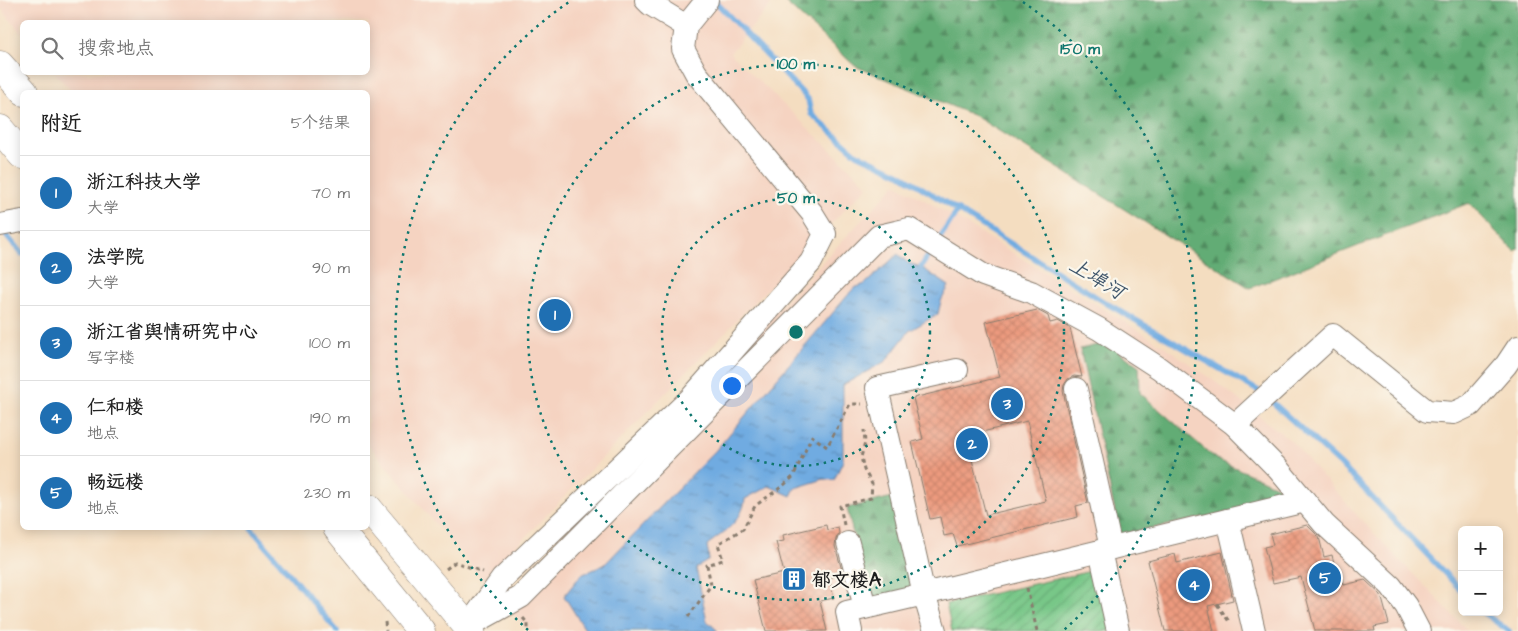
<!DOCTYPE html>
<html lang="zh">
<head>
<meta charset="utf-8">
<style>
	body { margin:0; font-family:"Architects Daughter","LXGW WenKai TC",sans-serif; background:#f6f6f6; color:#222 }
	.controls { position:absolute; right:15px; bottom:15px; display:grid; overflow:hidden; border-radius:8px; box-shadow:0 2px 12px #0003 }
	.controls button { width:45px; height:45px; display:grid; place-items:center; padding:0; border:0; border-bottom:1px solid #e0e0e0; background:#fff; color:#222; font:25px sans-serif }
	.you { position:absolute; left:731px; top:385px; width:18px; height:18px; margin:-12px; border:4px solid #fff; border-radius:50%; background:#1a73e8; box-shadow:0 0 0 8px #1a73e833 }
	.badge { display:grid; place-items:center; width:32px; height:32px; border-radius:50%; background:#1f6fb2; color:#fff; font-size:16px; font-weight:700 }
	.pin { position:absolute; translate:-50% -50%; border:2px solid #fff; box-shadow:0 1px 5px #0006 }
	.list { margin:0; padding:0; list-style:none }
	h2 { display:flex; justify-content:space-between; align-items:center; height:65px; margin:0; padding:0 20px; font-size:21px }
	h2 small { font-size:16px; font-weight:400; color:#767676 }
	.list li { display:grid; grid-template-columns:32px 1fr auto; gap:15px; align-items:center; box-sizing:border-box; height:75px; padding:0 20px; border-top:1px solid #e0e0e0 }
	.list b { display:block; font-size:19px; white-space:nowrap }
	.list p { margin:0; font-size:16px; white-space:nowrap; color:#767676 }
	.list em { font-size:16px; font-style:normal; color:#767676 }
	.icon { flex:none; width:28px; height:28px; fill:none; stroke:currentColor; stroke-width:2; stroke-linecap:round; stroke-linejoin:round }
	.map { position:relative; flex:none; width:1518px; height:631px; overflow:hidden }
	.search { position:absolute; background:#fff; box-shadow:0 2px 12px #0003; left:20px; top:20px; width:350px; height:55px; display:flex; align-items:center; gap:12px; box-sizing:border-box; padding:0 18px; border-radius:8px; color:#767676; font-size:19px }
	.panel { position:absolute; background:#fff; box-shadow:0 2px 12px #0003; left:20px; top:90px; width:350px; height:440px; border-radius:8px }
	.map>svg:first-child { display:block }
	.built { fill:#f5d3c1 }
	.forest { fill:url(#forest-firs); stroke:#3f6448 }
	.garden { fill:url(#garden-furrows); stroke:#4a7252 }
	.water { fill:url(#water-ripples); stroke:#46647e }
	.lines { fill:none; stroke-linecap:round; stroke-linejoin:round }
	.stream { stroke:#70abe1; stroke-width:5.5 }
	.building { fill:url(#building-cross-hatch); fill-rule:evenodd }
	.minor-casing { stroke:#887c6e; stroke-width:24 }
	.major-casing { stroke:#887c6e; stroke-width:29 }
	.path { stroke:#887c6e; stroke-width:3; stroke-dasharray:4 4; stroke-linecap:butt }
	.minor { stroke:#fff; stroke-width:22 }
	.major { stroke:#fff; stroke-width:28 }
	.ring { fill:none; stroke:#0f766e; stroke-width:2.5; stroke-dasharray:2.5 5 }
	.labels { text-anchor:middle; stroke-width:4.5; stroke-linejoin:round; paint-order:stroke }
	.poi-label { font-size:19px; font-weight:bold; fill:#1c1c1c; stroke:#fbf7ec; text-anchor:start }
	.water-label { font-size:20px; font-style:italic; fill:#3e556b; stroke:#fbf7ec }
	.centre { fill:#0f766e; stroke:#fbf7ec; stroke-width:2.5 }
	.ring-label { font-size:15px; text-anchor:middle; font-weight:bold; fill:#0f766e; stroke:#fbf7ec; stroke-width:4.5; stroke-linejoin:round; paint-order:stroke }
</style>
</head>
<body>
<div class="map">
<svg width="1518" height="631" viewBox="0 0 1518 631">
	<defs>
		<pattern id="forest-firs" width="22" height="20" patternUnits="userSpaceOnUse" patternTransform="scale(1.25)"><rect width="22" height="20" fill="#62ac74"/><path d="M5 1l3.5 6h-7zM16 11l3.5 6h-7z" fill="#508b5e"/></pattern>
		<pattern id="garden-furrows" width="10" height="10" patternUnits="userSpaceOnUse" patternTransform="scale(1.25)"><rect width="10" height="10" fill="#78c788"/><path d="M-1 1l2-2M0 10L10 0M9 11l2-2" fill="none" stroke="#67aa75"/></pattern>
		<pattern id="water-ripples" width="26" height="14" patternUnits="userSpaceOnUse" patternTransform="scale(1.25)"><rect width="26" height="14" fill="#70abe1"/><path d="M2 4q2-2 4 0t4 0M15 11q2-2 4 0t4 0" fill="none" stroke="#5b8ab6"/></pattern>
		<pattern id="building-cross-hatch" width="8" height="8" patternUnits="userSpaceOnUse" patternTransform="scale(1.25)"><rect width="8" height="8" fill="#ec9a7e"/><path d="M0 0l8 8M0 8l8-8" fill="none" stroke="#ca846c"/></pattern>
	</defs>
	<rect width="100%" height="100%" fill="#fbf7ec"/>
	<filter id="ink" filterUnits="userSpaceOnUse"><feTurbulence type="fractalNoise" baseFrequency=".02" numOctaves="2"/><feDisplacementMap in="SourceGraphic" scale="10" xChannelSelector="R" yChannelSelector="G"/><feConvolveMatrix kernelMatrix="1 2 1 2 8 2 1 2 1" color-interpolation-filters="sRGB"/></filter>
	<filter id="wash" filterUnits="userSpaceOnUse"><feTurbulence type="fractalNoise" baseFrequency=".0096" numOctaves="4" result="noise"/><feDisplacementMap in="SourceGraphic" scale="20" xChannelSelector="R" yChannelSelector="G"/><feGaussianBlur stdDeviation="1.12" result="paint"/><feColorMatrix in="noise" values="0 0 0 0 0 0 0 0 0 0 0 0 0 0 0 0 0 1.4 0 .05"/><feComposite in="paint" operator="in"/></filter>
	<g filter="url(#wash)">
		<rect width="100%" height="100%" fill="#f4ddc0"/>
		<!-- built -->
		<g class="built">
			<path d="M 0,0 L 775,0 L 730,53 L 868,186 L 483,580 L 368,444 L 368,92 L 72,92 L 55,73 L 368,72 L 368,22 L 22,22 L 22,34 L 0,7 Z"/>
			<path d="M 896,184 L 958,219 L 1164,346 L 1224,388 L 1291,441 L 1364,523 L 1468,631 L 528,631 L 502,601 Z"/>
		</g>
		<!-- forest -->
		<g class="forest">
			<path d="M 783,0 L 1518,0 L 1518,249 L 1514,251 L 1469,203 L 1250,288 L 975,116 L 855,66 Z"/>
			<path d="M 1106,343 L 1139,366 L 1140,393 L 1216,459 L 1283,489 L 1288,500 L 1120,535 L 1080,349 Z"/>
			<path d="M 897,496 L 919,590 L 869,602 L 847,508 Z"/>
		</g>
		<!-- garden -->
		<path class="garden" d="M 1100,569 L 1114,631 L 952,631 L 946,604 Z"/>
		<!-- water -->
		<path class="water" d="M 898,254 L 908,263 L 921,267 L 949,286 L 941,301 L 938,314 L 909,331 L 886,361 L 843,385 L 843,461 L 834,480 L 824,479 L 795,488 L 791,496 L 769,486 L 745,499 C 743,521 723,533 707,545 L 709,560 L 696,568 L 707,621 L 718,631 L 586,631 L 564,596 L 581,575 L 604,565 L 716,450 L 854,288 L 865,284 Z"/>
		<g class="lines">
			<!-- stream -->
			<g class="stream">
				<path d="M 714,0 L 808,99 L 811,114 L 857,154 L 900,174 L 1106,303 L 1262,393"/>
				<path d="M 3,231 L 22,254"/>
				<path d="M 937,242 L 958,210"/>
				<path d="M 921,267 L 932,250"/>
				<path d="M 1269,399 L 1341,465 L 1462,591"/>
				<path d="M 251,528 L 337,631"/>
				<path d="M 1482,612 L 1509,631"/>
			</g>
		</g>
		<g id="blocks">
			<!-- building -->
			<g class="building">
				<path d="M 1037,310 L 1048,316 L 1050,323 L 1058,321 L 1070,328 L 1082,377 L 1074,376 L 1068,379 L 1064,385 L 1063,391 L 1088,503 L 1076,506 L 1078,517 L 957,546 L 953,534 L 944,536 L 940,517 L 930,519 L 912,442 L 923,439 L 913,398 L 1000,377 L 986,322 ZM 1027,421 L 1046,501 L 986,515 L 966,436 Z"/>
				<path d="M 826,525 L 827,530 L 838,527 L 839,533 L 836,539 L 835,546 L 843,574 L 829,578 L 834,598 L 820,601 L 827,631 L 766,631 L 753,580 L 784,573 L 776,542 L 784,541 L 783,535 Z"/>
				<path d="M 1307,525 L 1319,537 L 1324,557 L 1332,555 L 1338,580 L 1343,579 L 1344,585 L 1365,580 L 1381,595 L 1389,624 L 1374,627 L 1375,631 L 1315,631 L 1301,577 L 1273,583 L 1264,547 L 1273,545 L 1270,534 Z"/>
				<path d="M 1222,552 L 1233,600 L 1208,606 L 1214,631 L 1165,631 L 1148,561 L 1175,554 L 1177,563 Z"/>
			</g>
		</g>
	</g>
	<g filter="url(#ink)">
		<use href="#blocks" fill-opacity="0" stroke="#887c6e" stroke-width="1"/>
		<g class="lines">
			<defs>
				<g id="minor">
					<path d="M 646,0 L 650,4 L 686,26"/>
					<path d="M 0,225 L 22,221"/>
					<path d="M 1076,389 L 1111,548"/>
					<path d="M 1235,425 L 1333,335 L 1427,411 L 1454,413 L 1471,405 L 1506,365 L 1518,347"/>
					<path d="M 1228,520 L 1254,631"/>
					<path d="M 848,543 L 865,607"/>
					<path d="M 1100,551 L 1118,631"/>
					<path d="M 471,622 L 502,579 L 691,398 L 811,262 L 825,234 L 812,213 L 696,73 L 683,49 L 686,26 L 707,0"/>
					<path d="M 467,627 L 521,597 L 879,236 L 909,229 L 983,275 L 1031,292 L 1099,329 L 1159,368 L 1235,425 L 1278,469 L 1324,524 L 1391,586 L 1406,606 L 1419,631"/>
					<path d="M 851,631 L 847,612 L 924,594 L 877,388 L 957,370"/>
					<path d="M 935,631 L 924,594 L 1305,501"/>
				</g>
				<g id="major">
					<path d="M 0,65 L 24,92"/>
					<path d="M 0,129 L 22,155"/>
					<path d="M 368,508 L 471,631"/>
					<path d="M 337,528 L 421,631"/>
				</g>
			</defs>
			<!-- minor casing -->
			<use href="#minor" class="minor-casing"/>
			<!-- major casing -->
			<use href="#major" class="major-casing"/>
			<!-- path -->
			<g class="path">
				<path d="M 844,525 L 840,506 L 871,498 L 872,484 L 864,470 L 861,457 L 865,443 L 864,430"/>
				<path d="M 446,569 L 455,562 L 483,572"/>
				<path d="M 1027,588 L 1037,631"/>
				<path d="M 1217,604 L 1230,623"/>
				<path d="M 688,617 L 711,585 L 707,565 L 723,560 L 718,544 L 743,529 L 755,506 L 784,485 L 793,477 L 812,436 L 827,447 L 850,404 L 862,404"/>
				<path d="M 523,618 L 528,624 L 528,631"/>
				<path d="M 385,622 L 386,631"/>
			</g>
			<!-- minor -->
			<use href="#minor" class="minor"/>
			<!-- major -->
			<use href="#major" class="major"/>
		</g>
	</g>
	<!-- distance rings -->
	<g class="ring">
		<circle cx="796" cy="332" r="134"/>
		<circle cx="796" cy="332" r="268"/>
		<path d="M528 630A401 401 0 0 1 569 2M1023 2A401 401 0 0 1 1064 630"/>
	</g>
	<!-- icons -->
	<defs>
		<symbol id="building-square" viewBox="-11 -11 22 22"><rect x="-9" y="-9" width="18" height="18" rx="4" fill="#1f6fb2" stroke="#fbf7ec"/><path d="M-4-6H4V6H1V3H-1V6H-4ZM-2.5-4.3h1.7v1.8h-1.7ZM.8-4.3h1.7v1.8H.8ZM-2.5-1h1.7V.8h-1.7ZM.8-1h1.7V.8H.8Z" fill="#fff"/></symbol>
	</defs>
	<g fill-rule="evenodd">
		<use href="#building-square" x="780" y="565" width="28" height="28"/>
	</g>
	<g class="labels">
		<!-- poi labels -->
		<g class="poi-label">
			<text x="812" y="586">郁文楼A</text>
		</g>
		<!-- water labels -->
		<g class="water-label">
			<text transform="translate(1097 278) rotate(31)" y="7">上埠河</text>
		</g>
	</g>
	<circle cx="796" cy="332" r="8" class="centre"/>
	<g class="ring-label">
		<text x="1080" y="54">150 m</text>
		<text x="796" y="69">100 m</text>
		<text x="796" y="203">50 m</text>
	</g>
</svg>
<div class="controls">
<button>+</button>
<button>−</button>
</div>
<div class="you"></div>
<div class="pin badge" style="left:555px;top:315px">1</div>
<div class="pin badge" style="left:972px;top:444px">2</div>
<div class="pin badge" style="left:1007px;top:404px">3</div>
<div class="pin badge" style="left:1194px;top:585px">4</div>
<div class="pin badge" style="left:1325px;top:578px">5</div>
<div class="search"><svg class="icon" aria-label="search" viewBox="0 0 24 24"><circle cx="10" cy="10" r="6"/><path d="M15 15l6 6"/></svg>搜索地点</div>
<section class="panel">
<h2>附近<small>5个结果</small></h2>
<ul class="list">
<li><span class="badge">1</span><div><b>浙江科技大学</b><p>大学</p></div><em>70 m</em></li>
<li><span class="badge">2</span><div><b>法学院</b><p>大学</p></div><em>90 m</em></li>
<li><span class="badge">3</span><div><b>浙江省舆情研究中心</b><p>写字楼</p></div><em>100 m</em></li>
<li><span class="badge">4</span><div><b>仁和楼</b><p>地点</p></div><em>190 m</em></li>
<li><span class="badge">5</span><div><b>畅远楼</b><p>地点</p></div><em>230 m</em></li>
</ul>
</section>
</div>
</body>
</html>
